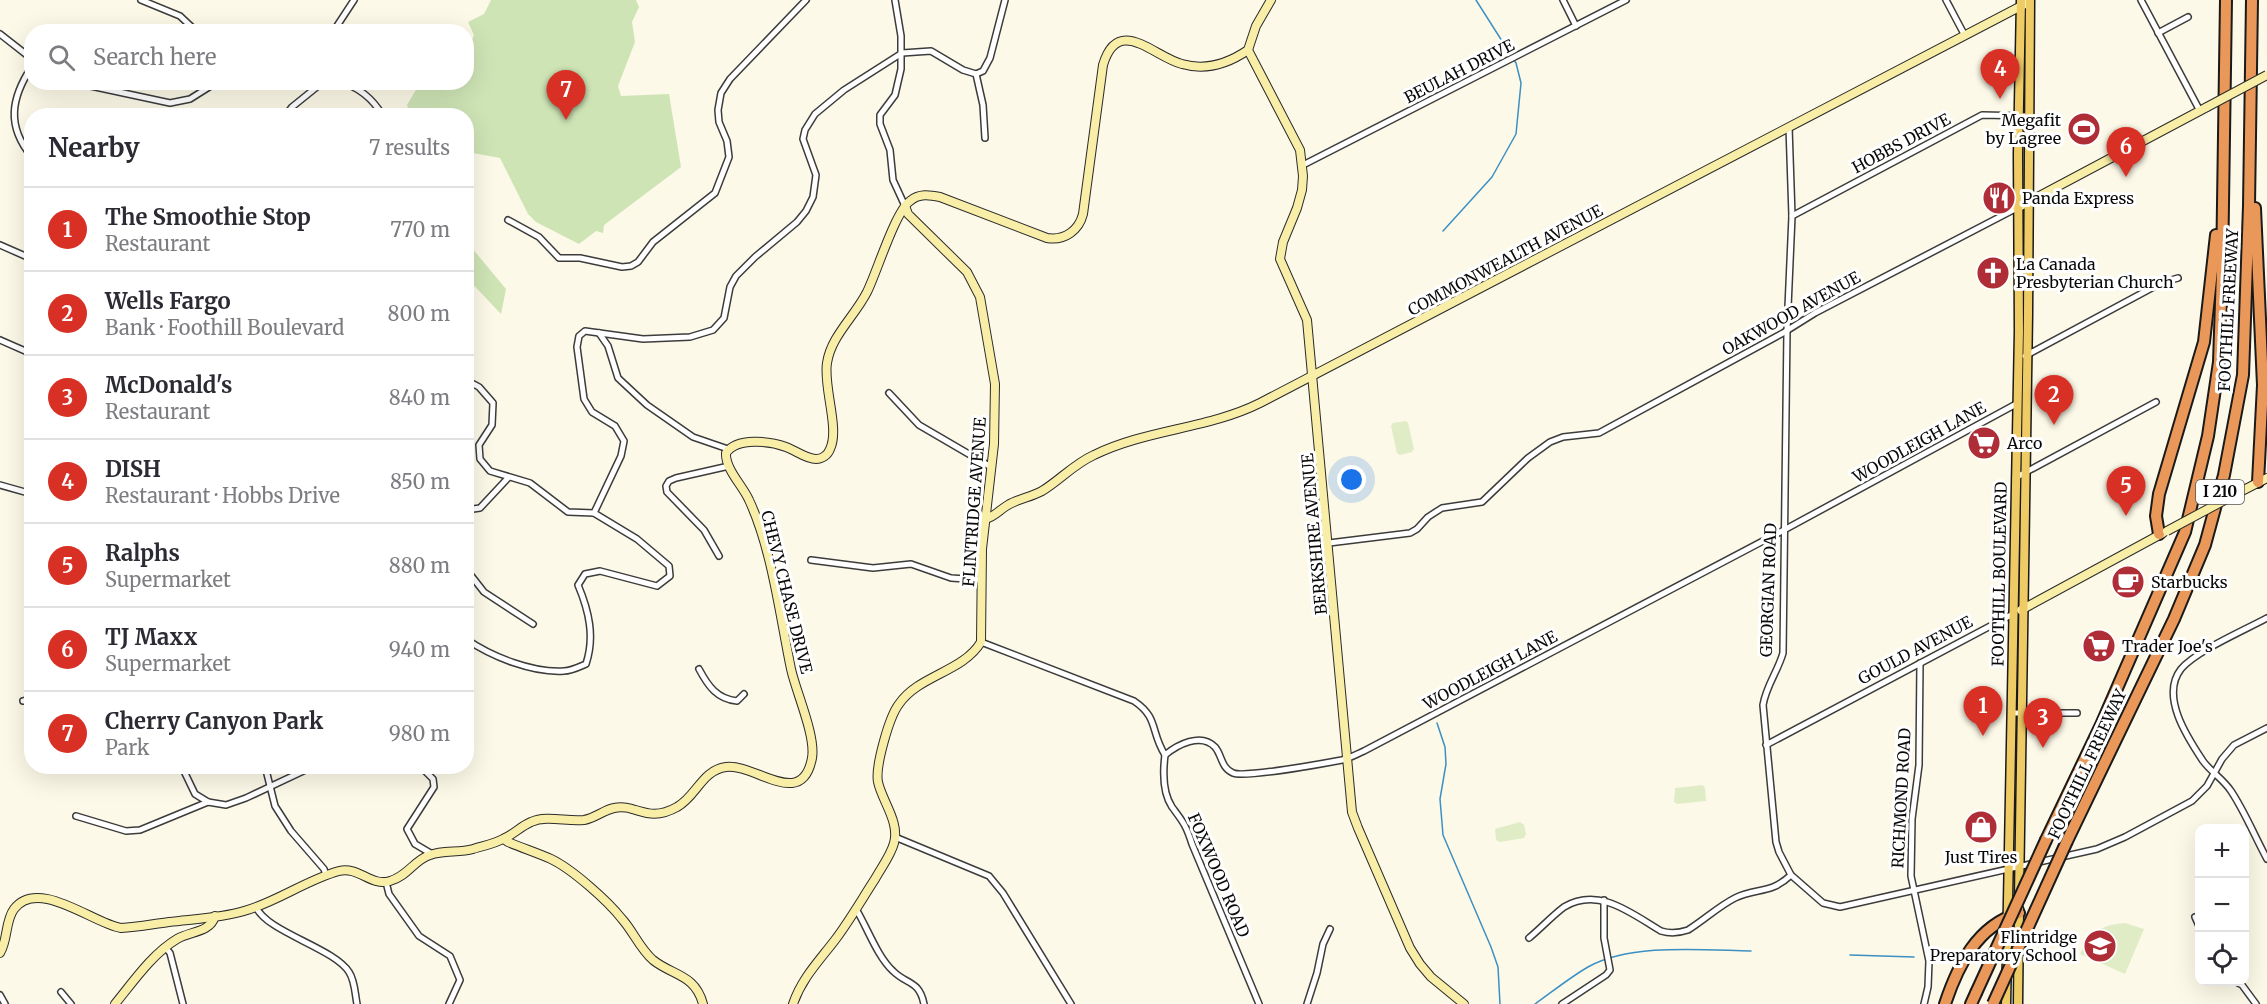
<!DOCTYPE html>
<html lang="en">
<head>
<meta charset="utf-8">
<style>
	body { margin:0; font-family:Merriweather,serif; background:#f7f7f7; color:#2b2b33 }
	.controls { position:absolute; right:18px; bottom:18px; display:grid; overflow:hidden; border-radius:12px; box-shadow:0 6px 24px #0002 }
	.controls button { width:54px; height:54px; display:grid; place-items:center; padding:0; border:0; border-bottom:2px solid #e1e1e2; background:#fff; color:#2b2b33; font:30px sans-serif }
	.you { position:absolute; left:1352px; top:480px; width:21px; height:21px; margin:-15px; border:4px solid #fff; border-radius:50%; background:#1a73e8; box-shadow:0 0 0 9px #1a73e833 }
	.badge { display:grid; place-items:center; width:39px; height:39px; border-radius:50%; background:#d93025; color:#fff; font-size:20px; font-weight:700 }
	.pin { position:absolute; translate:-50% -50px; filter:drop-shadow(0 2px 3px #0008) }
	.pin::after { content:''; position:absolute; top:32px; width:21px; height:18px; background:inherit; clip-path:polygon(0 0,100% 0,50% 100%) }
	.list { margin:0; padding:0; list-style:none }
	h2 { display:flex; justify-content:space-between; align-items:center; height:78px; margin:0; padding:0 24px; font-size:26px }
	h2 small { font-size:20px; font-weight:400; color:#7c7c81 }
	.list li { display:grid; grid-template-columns:39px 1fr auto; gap:18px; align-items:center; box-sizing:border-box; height:84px; padding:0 24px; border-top:2px solid #e1e1e2 }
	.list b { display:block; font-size:22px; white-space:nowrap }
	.list p { margin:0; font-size:20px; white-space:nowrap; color:#7c7c81 }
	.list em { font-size:20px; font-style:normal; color:#7c7c81 }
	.icon { flex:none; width:33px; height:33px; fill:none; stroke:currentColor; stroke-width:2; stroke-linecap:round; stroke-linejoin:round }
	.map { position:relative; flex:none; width:2267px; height:1004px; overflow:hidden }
	.search { position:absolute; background:#fff; box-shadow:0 6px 24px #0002; left:24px; top:24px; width:450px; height:66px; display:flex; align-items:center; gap:15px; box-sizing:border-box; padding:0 21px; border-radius:24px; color:#7c7c81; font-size:22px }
	.panel { position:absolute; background:#fff; box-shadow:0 6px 24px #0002; left:24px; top:108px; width:450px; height:666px; border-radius:24px }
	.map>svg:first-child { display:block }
	.green { fill:#cee4b5 }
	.pitch { fill:#e0ecc6 }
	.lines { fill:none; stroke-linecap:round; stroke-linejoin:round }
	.stream { stroke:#3c90c3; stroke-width:1.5 }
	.street-casing { stroke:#3c3c3c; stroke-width:8 }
	.secondary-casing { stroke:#2b2b2b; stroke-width:10 }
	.primary-casing { stroke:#1a1a1a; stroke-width:11 }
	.highway-casing { stroke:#1a1a1a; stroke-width:14 }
	.street { stroke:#fff; stroke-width:5 }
	.secondary { stroke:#f9eea7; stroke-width:8 }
	.primary { stroke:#efcb66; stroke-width:8 }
	.highway { stroke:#ea9859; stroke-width:10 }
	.secondary-bridge-casing { stroke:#2b2b2b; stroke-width:10; stroke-linecap:butt }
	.highway-bridge-casing { stroke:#1a1a1a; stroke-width:14; stroke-linecap:butt }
	.secondary-bridge { stroke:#f9eea7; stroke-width:8 }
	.highway-bridge { stroke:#ea9859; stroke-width:10 }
	.labels { text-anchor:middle; stroke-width:6; stroke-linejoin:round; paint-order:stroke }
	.shield { fill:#fff; stroke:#535353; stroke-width:1.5 }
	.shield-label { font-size:15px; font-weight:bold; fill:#090909 }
	.street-label { font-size:16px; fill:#090909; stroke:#fff }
	.poi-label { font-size:16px; fill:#090909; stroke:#fff; text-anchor:start }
</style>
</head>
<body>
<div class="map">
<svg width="2267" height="1004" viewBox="0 0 2267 1004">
	<rect width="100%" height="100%" fill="#fdf9e8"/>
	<!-- green -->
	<g class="green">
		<path d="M 491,0 L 636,0 L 639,7 L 632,22 L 635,42 L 618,86 L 621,96 L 669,94 L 681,167 L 604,225 L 603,233 L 596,231 L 579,244 L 536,222 L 528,214 L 500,158 L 473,153 L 467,170 L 466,116 L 410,115 L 407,105 L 420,83 L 466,82 L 467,53 L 474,35 L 468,22 L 484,14 Z"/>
		<path d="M 466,241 L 506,289 L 501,314 L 467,278 Z"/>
	</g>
	<!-- pitch -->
	<g class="pitch">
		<path d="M 1406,421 L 1408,423 L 1414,449 L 1412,452 L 1400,455 L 1397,453 L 1391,426 L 1393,423 Z"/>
		<path d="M 1703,785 L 1705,788 L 1706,801 L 1677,804 L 1674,802 L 1675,788 Z"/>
		<path d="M 1520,822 L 1524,825 L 1526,834 L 1524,838 L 1500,842 L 1496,840 L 1495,829 Z"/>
		<path d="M 2125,923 L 2144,929 L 2125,974 L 2080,954 C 2091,932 2100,925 2125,923 Z"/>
	</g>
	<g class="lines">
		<!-- stream -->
		<g class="stream">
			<path d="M 1443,231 L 1492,177 L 1516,134 L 1521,83 L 1516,63 L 1476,0"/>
			<path d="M 1437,723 L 1445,747 L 1446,764 L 1440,799 L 1443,835 L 1491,947 L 1498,967 L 1500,1004"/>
			<path d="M 1850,955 L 1914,957"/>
			<path d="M 1535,1004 C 1552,992 1569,978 1588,967 C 1631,943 1702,950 1751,951"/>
		</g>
		<defs>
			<g id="street">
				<path d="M 141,0 L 180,16 L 197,32"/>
				<path d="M 895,0 L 901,36 L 901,69 L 895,95 L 880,115 L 880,124 L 890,150 L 893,180 L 905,206"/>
				<path d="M 1563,0 L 1576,26"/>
				<path d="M 1946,0 L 1964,34"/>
				<path d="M 2141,0 L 2200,111"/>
				<path d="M 333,32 L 354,0"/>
				<path d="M 2158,33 L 2188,17"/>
				<path d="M 0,34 L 32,59"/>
				<path d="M 32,66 C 11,98 6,126 32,157"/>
				<path d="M 976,74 L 983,105 L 985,138"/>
				<path d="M 72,82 L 170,103 L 190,99 L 217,82"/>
				<path d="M 340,82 C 359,87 373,99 383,116"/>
				<path d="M 285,116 L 292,107 L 323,82"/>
				<path d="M 1789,127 L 1792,216 L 1787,330 L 1783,653 C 1778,671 1766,686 1763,705 L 1776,842 L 1779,852 L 1791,875 L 1823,903 L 1840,907 L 2097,849 L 2125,837 L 2192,801 L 2207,786 L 2222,759 L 2234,745 L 2267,728"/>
				<path d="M 1303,165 L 1626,0"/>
				<path d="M 1792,216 L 1982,115 L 2028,116"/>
				<path d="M 508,220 L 539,237 L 559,258 L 580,258 L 622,267 L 631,266 L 638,262 L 653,242 L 715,193 L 729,157 L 727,141 L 719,122 L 718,110 L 721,93 L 730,79 L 806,0"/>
				<path d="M 0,245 L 32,259"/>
				<path d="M 599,333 L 608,346 L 618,378 L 647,405 L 693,437 L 728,449"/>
				<path d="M 0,340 L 32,354"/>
				<path d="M 2025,356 L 2161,283 L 2178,278"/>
				<path d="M 466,380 L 479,387 L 493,403 L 492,425 L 479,445 L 480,459 L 490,471 L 530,483 L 568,512 L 594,513 L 637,539 L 669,566 L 670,576 L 657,586 L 600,571 L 585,574 L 578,585 C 589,611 595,637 586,664 C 579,667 571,671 564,671 C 533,673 492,657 466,639"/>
				<path d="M 889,393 L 919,425 L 991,467"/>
				<path d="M 2015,478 L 2156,402"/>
				<path d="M 0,485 L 32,494"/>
				<path d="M 466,510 L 480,508 L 508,478"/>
				<path d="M 594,513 L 621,456 L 624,441 L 615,426 L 592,412 L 584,399 L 577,347 L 579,336 L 585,331 L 643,339 L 690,337 L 713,330 L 724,318 L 730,287 L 736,276 L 755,257 L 797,222 L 806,211 L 813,197 L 816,175 L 803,139 L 805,130 L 815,114 L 844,90 L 902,53 L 931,51 L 963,70 L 976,74 L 983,71 L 990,58 L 1005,0"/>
				<path d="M 1329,543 L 1410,533 L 1417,529 L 1428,517 L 1442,508 L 1482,502 L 1528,458 L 1550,442 L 1563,437 L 1599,433 L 1783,333 L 1815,313 L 2017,208"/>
				<path d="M 719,556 L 704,530 L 667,492 L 666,486 L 669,481 L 676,478 L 729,466"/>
				<path d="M 811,560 L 873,568 L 911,564 L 951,578 L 981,580"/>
				<path d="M 466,569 L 484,592 L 533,624"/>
				<path d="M 2267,618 C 2245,630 2196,651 2181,669 C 2160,696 2187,737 2203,761 C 2211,772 2223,779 2231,791 C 2245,812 2255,837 2267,859"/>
				<path d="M 981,642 L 1134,701 C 1159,718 1150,731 1165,755 C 1177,745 1201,732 1215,747 C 1222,755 1221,768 1233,773 C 1244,778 1326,763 1342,760 C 1350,758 1357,754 1364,751 L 1784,530 L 2018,403"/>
				<path d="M 1920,663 L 1919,765 L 1912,819 L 1911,876 L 1929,961 L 1928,987 L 1924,1004"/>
				<path d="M 699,669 C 708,686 717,699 737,701 L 744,694"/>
				<path d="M 23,701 L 32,699"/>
				<path d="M 2012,713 L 2077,713"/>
				<path d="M 1766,745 L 2013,614"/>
				<path d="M 1165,755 C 1163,771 1162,792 1172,807 C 1183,822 1186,825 1192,844 L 1259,1004"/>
				<path d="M 178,766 L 183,769 L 195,794 L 208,802"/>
				<path d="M 265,766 L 275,806 L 291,831 L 324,869 L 326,875"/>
				<path d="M 420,766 L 433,779 L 434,787 L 407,829 L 415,844 L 432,854"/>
				<path d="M 76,816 L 126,831 L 140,830 L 208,802 L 226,805 L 246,798 L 314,766"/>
				<path d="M 895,837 L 989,876 L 1003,893 L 1071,1004"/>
				<path d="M 386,882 L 389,894 L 419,936 L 450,956 L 460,980 L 449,1004"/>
				<path d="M 256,907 C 267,932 334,948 349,972 C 355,981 355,994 357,1004"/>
				<path d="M 856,909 C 868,929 877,956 893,971 C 907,985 919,980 924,1004"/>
				<path d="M 2195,917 L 2200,928"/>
				<path d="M 1529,938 C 1541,928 1552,916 1564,907 C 1599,886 1632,914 1661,931 C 1671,934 1679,933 1688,930 C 1704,920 1719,906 1735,898 C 1757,887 1770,895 1791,875"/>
				<path d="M 165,947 L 170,953 L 183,1004"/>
				<path d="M 2236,982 L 2242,985 L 2256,1004"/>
				<path d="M 61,992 L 71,1004"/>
				<path d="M 0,995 L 5,1004"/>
				<path d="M 1307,1004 L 1317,973 L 1323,944 L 1330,929"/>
				<path d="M 1562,1004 L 1606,975 L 1610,970 L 1604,938 L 1604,900"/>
			</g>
			<g id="secondary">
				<path d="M 1248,50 L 1300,150 L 1303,176 L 1302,190 L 1297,208 L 1283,242 L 1280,259 L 1307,320 L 1352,812 L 1358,828 L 1410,948 L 1420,964 L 1431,977 L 1464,1004"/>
				<path d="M 2017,208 L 2207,107"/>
				<path d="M 2236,494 L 2267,478"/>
				<path d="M 985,519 C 995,517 999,510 1008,505 C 1018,499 1031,497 1042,491 C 1060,480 1074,464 1094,455 C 1147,429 1208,429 1260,403 L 2025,4"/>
				<path d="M 2021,610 L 2163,533"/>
				<path d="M 504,839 L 508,842 C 522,848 538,853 551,859 C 572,869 608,901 622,919 C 633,931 640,949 653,960 C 673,976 695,974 703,1004"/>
				<path d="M 0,953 C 8,940 5,921 14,909 C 38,877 94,924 121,928 C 137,927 153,924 169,922 C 194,919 221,918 244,911 C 277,902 306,880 339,871 C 359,866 371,887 390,881 C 408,876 414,860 430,855 C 443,850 459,853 473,849 C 482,846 494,844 503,839 C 513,835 521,826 531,822 C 547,815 567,822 584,820 C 595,818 604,810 614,808 C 636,803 647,824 677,807 C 696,797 702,770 726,767 C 755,763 802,811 812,758 C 816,736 796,692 791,669 C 780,616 772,549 749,500 C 743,486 725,469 726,453 C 737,437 770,441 786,447 C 795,450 806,459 816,459 C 822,459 828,455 830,449 C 840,429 823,387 827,363 C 831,336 855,316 867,292 C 877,272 895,212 910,201 C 919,193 930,195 940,197 L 1047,238 C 1065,241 1079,230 1083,214 L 1103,65 C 1118,14 1154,57 1182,64 C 1206,71 1229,63 1248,50 L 1256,26 L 1271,0"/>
				<path d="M 115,1004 C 133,982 152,954 177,939 C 190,931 210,933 215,916"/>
				<path d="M 793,1004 C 802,978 819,961 835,940 C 850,920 862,899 875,879 C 881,868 891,855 894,843 C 900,822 882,801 878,782 C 875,767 889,717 899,704 C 919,675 963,672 981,642 L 982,549 L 994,444 L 995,384 L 980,297 L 967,272 L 908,214 L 905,206"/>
			</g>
			<g id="primary">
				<path d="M 2019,896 L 2028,314 L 2030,0"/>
				<path d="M 2006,1004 L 2019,331 L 2018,154 L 2021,0"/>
				<path d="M 2018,1004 L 2019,909"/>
			</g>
			<g id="highway">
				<path d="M 2255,208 L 2263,385 L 2258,482"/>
				<path d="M 2159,534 L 2156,516 L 2159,494 L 2204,342 L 2216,235"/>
				<path d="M 2046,840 L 2101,725 L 2185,532 L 2208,436 L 2219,362 L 2222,272 L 2226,0"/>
				<path d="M 2067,841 L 2174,619 L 2205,545 L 2224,475 L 2243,375 L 2249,206 L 2252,0"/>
				<path d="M 1945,1004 C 1958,965 1977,926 2019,913"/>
				<path d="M 1971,1004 L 1976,993"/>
			</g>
		</defs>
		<!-- street casing -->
		<use href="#street" class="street-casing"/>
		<!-- secondary casing -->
		<use href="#secondary" class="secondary-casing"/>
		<!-- primary casing -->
		<use href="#primary" class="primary-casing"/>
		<!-- highway casing -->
		<use href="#highway" class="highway-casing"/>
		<!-- street -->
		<use href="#street" class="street"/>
		<!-- secondary -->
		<use href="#secondary" class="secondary"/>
		<!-- primary -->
		<use href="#primary" class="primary"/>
		<!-- highway -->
		<use href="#highway" class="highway"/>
		<defs>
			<g id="secondary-bridge">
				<path d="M 2207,107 L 2267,75"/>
				<path d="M 2167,531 L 2236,494"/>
			</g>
			<g id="highway-bridge">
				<path d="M 1976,993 L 2046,840"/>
				<path d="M 1993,1004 L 2067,841"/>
			</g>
		</defs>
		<!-- secondary-bridge casing -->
		<use href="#secondary-bridge" class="secondary-bridge-casing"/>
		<!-- highway-bridge casing -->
		<use href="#highway-bridge" class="highway-bridge-casing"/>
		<!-- secondary-bridge -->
		<use href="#secondary-bridge" class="secondary-bridge"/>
		<!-- highway-bridge -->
		<use href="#highway-bridge" class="highway-bridge"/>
	</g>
	<!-- icons -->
	<defs>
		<symbol id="stadium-disc" viewBox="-11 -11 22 22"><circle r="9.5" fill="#ae2d36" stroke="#fff"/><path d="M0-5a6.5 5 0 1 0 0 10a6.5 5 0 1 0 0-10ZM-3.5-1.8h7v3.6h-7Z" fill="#fff"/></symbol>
		<symbol id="restaurant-disc" viewBox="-11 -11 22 22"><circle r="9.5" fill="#ae2d36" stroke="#fff"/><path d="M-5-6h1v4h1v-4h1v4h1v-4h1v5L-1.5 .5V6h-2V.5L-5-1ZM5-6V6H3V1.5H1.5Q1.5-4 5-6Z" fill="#fff"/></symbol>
		<symbol id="church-disc" viewBox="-11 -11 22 22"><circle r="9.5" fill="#ae2d36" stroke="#fff"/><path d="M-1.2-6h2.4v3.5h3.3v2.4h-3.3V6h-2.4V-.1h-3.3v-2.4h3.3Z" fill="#fff"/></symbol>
		<symbol id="supermarket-disc" viewBox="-11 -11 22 22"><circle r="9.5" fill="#ae2d36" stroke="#fff"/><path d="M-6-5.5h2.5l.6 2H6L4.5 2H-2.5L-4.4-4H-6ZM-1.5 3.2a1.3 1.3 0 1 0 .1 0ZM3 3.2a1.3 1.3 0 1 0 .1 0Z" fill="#fff"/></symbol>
		<symbol id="cafe-disc" viewBox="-11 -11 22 22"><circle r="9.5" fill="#ae2d36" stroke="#fff"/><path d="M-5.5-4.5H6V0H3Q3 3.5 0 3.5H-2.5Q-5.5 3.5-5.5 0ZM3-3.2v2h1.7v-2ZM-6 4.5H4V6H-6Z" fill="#fff"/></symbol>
		<symbol id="shop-disc" viewBox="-11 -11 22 22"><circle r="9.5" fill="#ae2d36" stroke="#fff"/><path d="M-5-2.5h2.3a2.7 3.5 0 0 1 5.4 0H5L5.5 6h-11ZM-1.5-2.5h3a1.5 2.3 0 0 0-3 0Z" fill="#fff"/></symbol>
		<symbol id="school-disc" viewBox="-11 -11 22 22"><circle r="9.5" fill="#ae2d36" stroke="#fff"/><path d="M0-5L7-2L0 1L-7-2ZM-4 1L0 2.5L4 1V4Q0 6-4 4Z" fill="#fff"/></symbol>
	</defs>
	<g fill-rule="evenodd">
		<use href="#stadium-disc" x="2065" y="110" width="38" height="38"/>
		<use href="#restaurant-disc" x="1980" y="179" width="38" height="38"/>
		<use href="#church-disc" x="1974" y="254" width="38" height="38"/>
		<use href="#supermarket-disc" x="1965" y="424" width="38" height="38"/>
		<use href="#cafe-disc" x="2109" y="563" width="38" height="38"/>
		<use href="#supermarket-disc" x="2080" y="627" width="38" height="38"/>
		<use href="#shop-disc" x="1962" y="808" width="38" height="38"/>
		<use href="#school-disc" x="2081" y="927" width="38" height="38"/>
	</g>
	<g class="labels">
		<!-- shield labels -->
		<rect class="shield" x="2196" y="480" width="48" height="24" rx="4.5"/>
		<g class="shield-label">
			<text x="2220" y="497">I 210</text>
		</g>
		<!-- street labels -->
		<g class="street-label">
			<text transform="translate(1459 71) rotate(-27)" y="6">BEULAH DRIVE</text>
			<text transform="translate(1901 143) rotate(-28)" y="6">HOBBS DRIVE</text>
			<text transform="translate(1505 260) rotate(-28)" y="6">COMMONWEALTH AVENUE</text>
			<text transform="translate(2228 310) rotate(-87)" y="6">FOOTHILL FREEWAY</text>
			<text transform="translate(1791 313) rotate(-29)" y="6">OAKWOOD AVENUE</text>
			<text transform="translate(1919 442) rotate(-29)" y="6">WOODLEIGH LANE</text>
			<text transform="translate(974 502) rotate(-86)" y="6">FLINTRIDGE AVENUE</text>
			<text transform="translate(1314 534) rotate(-95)" y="6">BERKSHIRE AVENUE</text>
			<text transform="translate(1999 574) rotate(-89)" y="6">FOOTHILL BOULEVARD</text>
			<text transform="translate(1768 590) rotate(-88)" y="6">GEORGIAN ROAD</text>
			<text transform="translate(787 592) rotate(76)" y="6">CHEVY CHASE DRIVE</text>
			<text transform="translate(1915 650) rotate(-28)" y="6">GOULD AVENUE</text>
			<text transform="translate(1490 670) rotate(-28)" y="6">WOODLEIGH LANE</text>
			<text transform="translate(2087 764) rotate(-65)" y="6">FOOTHILL FREEWAY</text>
			<text transform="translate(1901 798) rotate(-87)" y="6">RICHMOND ROAD</text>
			<text transform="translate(1219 875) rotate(67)" y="6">FOXWOOD ROAD</text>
		</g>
		<!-- poi labels -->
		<g class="poi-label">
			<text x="2061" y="126" text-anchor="end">Megafit<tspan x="2061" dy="18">by Lagree</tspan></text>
			<text x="2022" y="204">Panda Express</text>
			<text x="2016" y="270">La Canada<tspan x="2016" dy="18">Presbyterian Church</tspan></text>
			<text x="2007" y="449">Arco</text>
			<text x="2151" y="588">Starbucks</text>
			<text x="2122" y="652">Trader Joe's</text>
			<text x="1981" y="863" text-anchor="middle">Just Tires</text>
			<text x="2077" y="943" text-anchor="end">Flintridge<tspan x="2077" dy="18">Preparatory School</tspan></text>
		</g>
	</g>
</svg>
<div class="controls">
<button>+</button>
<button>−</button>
<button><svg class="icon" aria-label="locate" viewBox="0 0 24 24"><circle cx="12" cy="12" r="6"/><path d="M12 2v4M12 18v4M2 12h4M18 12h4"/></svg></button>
</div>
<div class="you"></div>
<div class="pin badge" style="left:1983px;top:736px">1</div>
<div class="pin badge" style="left:2054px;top:425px">2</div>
<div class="pin badge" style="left:2043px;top:748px">3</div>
<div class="pin badge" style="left:2000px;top:99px">4</div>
<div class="pin badge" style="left:2126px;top:516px">5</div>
<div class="pin badge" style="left:2126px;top:177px">6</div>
<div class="pin badge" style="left:566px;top:120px">7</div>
<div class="search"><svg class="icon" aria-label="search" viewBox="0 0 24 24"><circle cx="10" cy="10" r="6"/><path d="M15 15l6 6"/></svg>Search here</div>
<section class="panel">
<h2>Nearby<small>7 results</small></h2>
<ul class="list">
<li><span class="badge">1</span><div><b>The Smoothie Stop</b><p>Restaurant</p></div><em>770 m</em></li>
<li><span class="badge">2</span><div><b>Wells Fargo</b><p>Bank · Foothill Boulevard</p></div><em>800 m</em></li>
<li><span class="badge">3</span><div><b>McDonald's</b><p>Restaurant</p></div><em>840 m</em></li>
<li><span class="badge">4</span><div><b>DISH</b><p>Restaurant · Hobbs Drive</p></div><em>850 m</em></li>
<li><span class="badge">5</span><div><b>Ralphs</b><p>Supermarket</p></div><em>880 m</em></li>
<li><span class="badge">6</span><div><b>TJ Maxx</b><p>Supermarket</p></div><em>940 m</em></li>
<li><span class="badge">7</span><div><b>Cherry Canyon Park</b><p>Park</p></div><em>980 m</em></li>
</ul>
</section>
</div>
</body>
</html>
